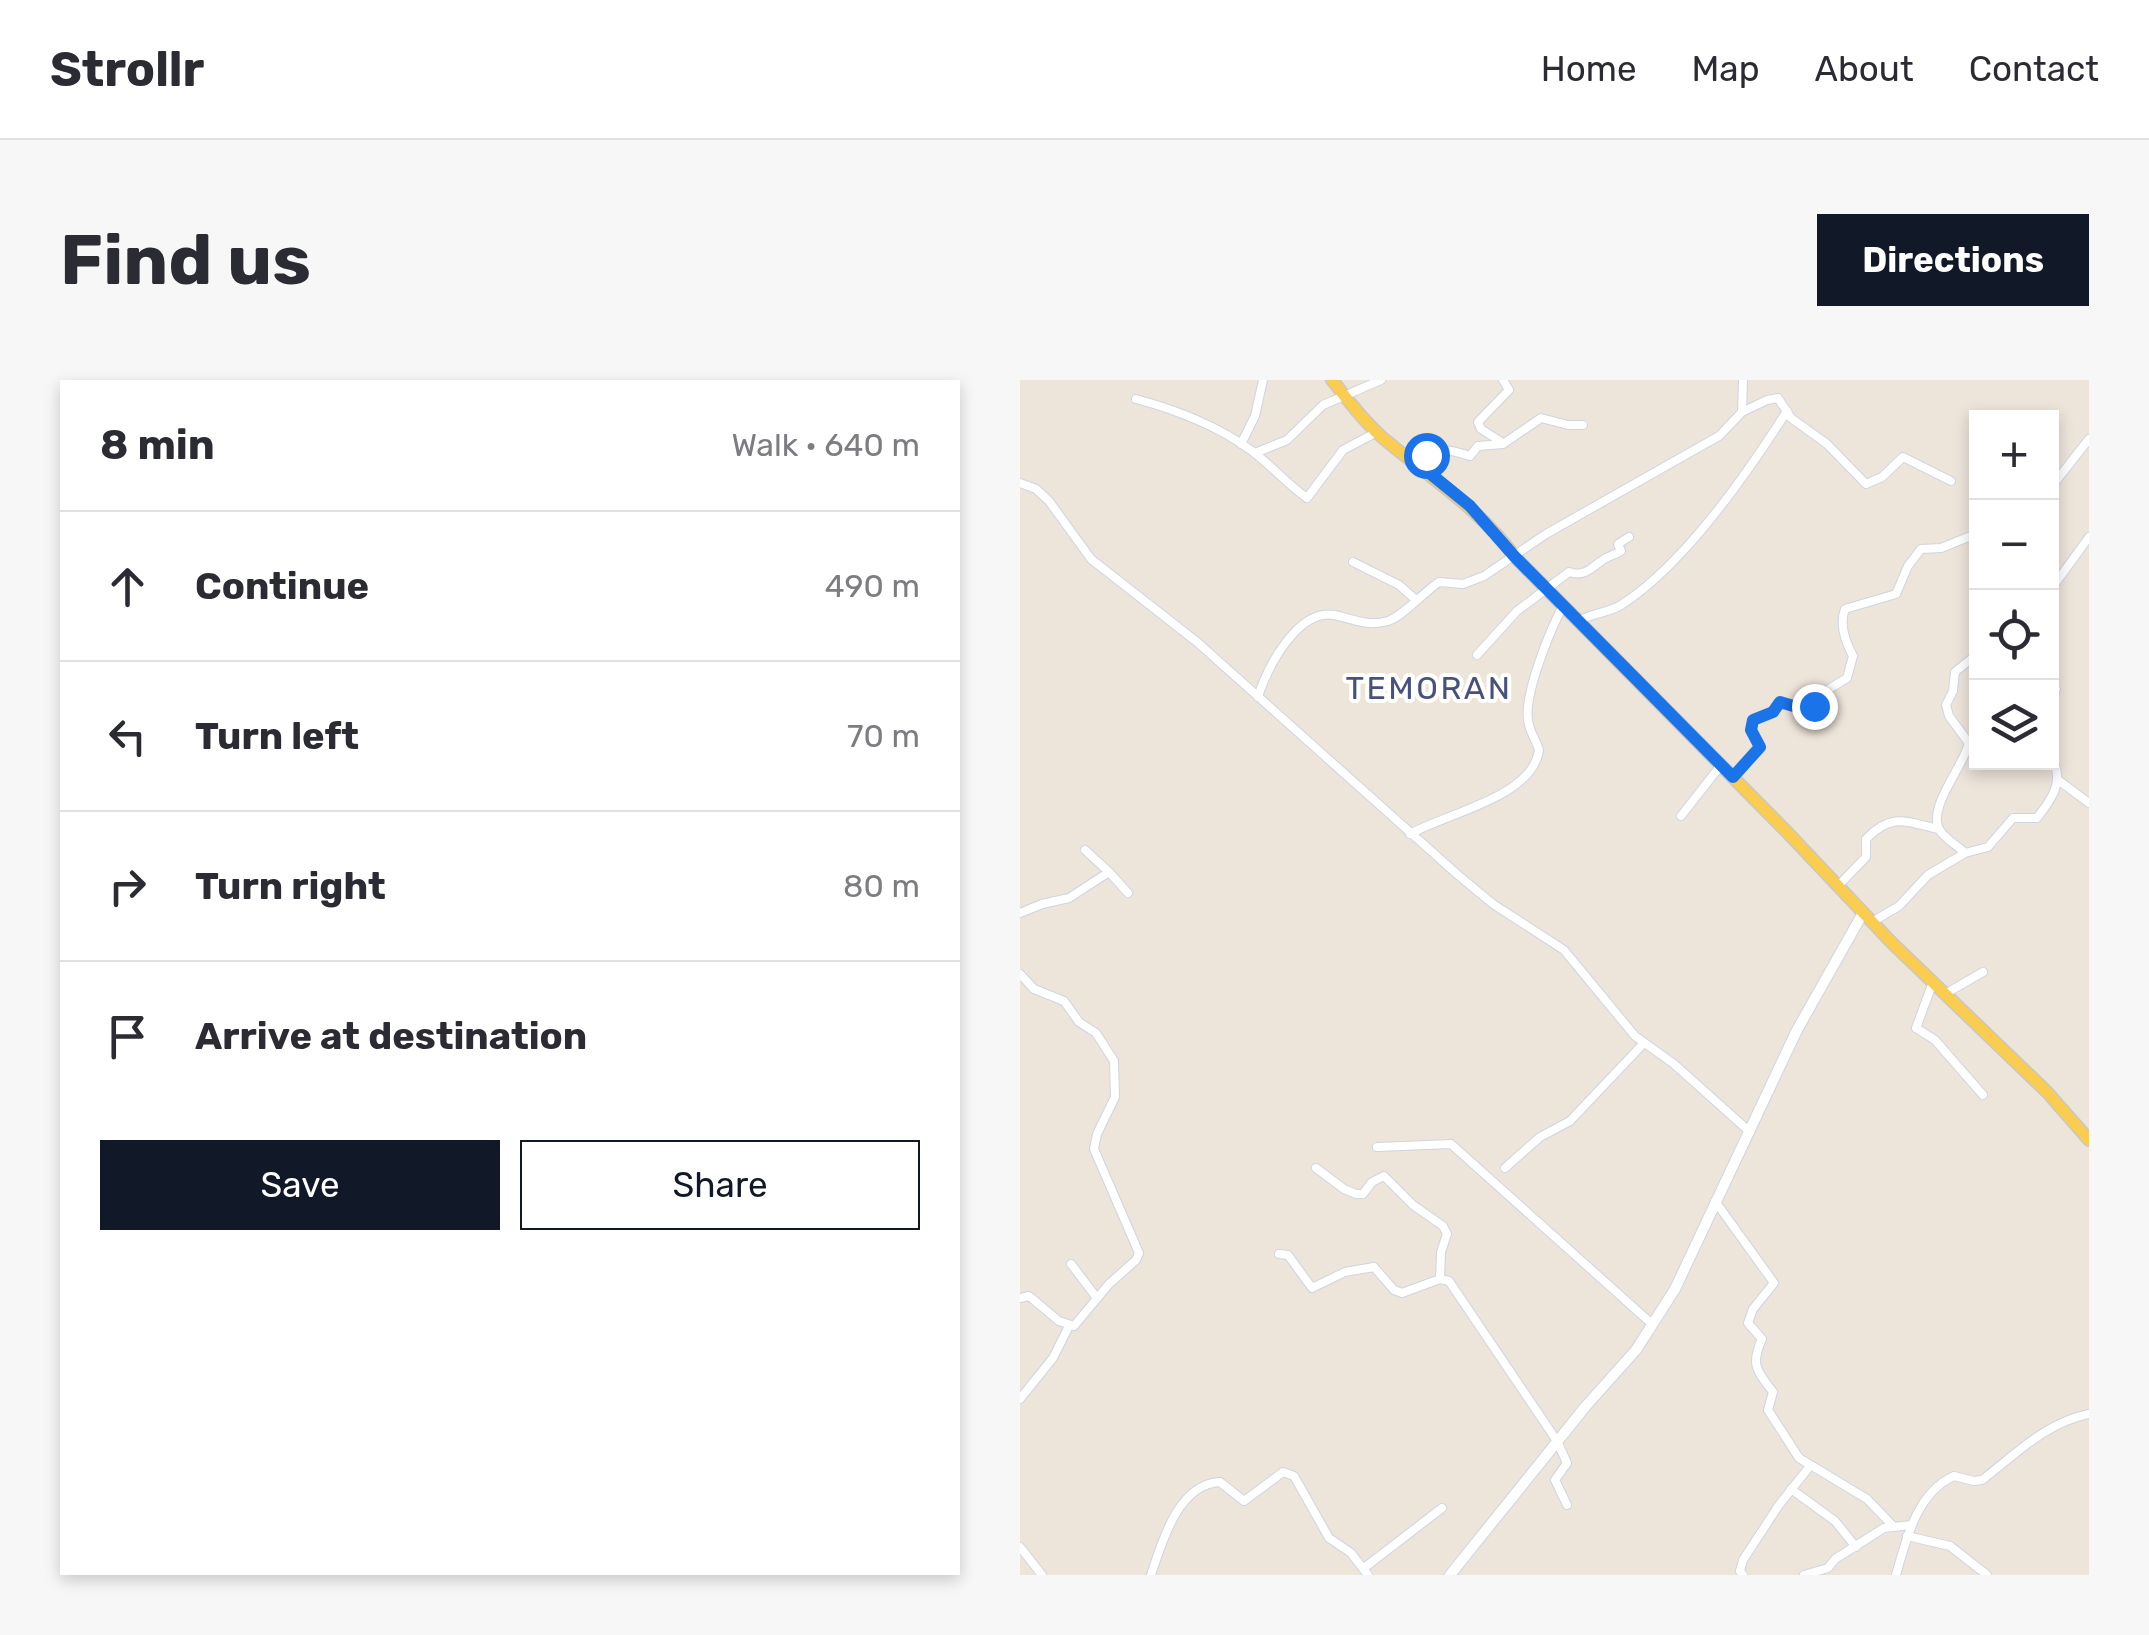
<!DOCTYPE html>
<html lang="en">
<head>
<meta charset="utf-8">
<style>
	body { margin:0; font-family:Rubik,sans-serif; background:#f7f7f7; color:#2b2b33 }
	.controls { position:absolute; right:30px; top:30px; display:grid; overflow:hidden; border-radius:0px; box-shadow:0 5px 15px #0003 }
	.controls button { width:90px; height:90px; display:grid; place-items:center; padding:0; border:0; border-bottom:2px solid #e1e1e2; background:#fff; color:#2b2b33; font:50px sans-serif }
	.stop { position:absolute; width:30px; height:30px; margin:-22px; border:8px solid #1a73e8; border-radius:50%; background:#fff }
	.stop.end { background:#1a73e8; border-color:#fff; box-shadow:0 2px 10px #0008 }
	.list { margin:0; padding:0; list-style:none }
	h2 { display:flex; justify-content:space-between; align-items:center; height:130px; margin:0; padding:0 40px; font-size:42px }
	h2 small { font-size:32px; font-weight:400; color:#7c7c81 }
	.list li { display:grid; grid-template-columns:65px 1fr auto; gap:30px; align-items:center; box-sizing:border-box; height:150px; padding:0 40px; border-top:2px solid #e1e1e2 }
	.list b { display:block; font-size:38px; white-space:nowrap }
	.list em { font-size:32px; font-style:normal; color:#7c7c81 }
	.actions { display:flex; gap:20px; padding:30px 40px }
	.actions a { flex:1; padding:22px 0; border:2px solid #111827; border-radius:0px; text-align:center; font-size:35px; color:#111827 }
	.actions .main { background:#111827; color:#fff }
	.icon { flex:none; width:55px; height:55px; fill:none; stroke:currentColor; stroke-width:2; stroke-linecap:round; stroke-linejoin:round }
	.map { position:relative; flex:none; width:1069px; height:1195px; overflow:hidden; border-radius:0px }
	header { display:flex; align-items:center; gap:60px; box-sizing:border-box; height:140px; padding:0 50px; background:#fff; border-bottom:2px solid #e1e1e2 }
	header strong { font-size:48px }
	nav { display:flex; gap:55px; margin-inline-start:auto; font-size:35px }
	.intro { display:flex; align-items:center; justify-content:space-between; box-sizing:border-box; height:240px; padding:0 60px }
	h1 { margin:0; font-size:70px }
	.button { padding:25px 45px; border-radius:0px; background:#111827; color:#fff; font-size:35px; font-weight:700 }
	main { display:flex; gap:60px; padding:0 60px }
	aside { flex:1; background:#fff; border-radius:0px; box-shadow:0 5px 15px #0003 }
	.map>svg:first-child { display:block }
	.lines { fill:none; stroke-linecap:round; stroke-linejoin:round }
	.street-casing { stroke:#cfd4e3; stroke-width:10 }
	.secondary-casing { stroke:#cfd4e3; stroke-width:12 }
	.primary-casing { stroke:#c7c7c7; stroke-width:14 }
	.street { stroke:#fff; stroke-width:8 }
	.secondary { stroke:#fff; stroke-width:10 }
	.primary { stroke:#facd51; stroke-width:11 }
	.route { stroke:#1a73e8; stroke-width:12 }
	.labels { text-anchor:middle; stroke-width:8; stroke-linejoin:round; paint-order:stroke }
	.quarter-label { font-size:32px; letter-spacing:2.5px; fill:#46527d; stroke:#fff }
</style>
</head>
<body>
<header>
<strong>Strollr</strong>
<nav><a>Home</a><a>Map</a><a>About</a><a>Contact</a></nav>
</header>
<div class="intro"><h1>Find us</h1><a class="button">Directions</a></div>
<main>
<aside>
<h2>8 min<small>Walk · 640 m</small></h2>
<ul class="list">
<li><svg class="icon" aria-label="ahead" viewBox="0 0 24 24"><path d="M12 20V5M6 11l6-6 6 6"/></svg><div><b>Continue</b></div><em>490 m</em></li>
<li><svg class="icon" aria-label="left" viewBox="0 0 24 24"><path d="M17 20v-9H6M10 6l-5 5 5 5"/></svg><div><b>Turn left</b></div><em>70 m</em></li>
<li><svg class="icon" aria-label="right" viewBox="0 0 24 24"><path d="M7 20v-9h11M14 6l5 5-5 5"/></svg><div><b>Turn right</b></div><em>80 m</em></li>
<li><svg class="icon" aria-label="arrive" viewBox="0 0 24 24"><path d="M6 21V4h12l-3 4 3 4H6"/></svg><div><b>Arrive at destination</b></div></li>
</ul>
<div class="actions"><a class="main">Save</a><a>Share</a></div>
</aside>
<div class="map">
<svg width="1069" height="1195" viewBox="0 0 1069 1195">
	<rect width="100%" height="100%" fill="#ede4da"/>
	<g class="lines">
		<defs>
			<g id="street">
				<path d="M 116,19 C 157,30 198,46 232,71 C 252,86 268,105 287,118 L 323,70 L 357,52"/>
				<path d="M 722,32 L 747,20 L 758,18 L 771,38 L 807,64 L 846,104 L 862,97 L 883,77 L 931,101"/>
				<path d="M 483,63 L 461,49 L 458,42 L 489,10 L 483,0"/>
				<path d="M 221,64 L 235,36 L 243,0"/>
				<path d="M 235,73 L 267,60 L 303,25 L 361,0"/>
				<path d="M 396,81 C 417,67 427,68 450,76 L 458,66 L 483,64 L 521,38 L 548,45 L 563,45"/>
				<path d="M 0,103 L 16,109 L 29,121 L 71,179 L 177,262 L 438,495 L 473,524 L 544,570 L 615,656 L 654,684 L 730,752"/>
				<path d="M 1032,106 L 1069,59"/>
				<path d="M 333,182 L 379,205 L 395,219"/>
				<path d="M 1032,208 L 1069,157"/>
				<path d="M 558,241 C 572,233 588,233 601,225 C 664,185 727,94 767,31"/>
				<path d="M 457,275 L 497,231 L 549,192 C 567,198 573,185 586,178 C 591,175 597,174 601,171 L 598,164 L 609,157"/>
				<path d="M 238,317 C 246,289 278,228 314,235 C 333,239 348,247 368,241 C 383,236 404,212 419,202 L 443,204 L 464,196 L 526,154 L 699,56 L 722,32 L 723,0"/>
				<path d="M 1032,321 L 1036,309"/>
				<path d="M 713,397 L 740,367 L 731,349 L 733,340 L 753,332 L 760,322 L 789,328 L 809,309 L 827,298 L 833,276 C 826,263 819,244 825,229 L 876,214 L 888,186 L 901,169 L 921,168 L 956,154"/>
				<path d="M 1038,400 L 1069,423"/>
				<path d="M 661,436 L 701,385"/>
				<path d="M 390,454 C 427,433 513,417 519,370 C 516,360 509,351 508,340 C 504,314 530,250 543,226"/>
				<path d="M 65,470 L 89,492"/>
				<path d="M 945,473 C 938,466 927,460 921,452 C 904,431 944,386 949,363 L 929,336 L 926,325 L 933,311 L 935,292 L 956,275"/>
				<path d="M 818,506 L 846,477 L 846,459 C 872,432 887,442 918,449"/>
				<path d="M 0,533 L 22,524 L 49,518 L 89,492 L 108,513"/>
				<path d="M 852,542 L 879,526 L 908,495 L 945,473 L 968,467 L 993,438 L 1017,438 C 1031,420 1045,402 1032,379"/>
				<path d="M 0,594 L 14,609 L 44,621 L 59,642 L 76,653 L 94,681 L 95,717 L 77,754 L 74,769 L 119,873 L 116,880 L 89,904 L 54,946 L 39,941 L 9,916 L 0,918"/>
				<path d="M 913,602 L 896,648 L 915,660 L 963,715"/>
				<path d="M 925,614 L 963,592"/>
				<path d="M 357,767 L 431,764 L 632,944"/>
				<path d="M 296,788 L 324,809 L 336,814 L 343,814 L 352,802 L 364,796 L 393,825 L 423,846 L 427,854 L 421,872 L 420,899"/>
				<path d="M 485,788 L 520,757 L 550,741 L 624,663"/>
				<path d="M 695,821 L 754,903 L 733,929 L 728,943 L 742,959 C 730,985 737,991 753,1012 L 748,1030 L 779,1078 L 847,1119 L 873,1146"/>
				<path d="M 259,874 L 268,875 L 292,908 L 325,892 L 354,887 L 374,910 L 382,913 L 420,899 L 429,901 L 537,1061 L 547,1083 L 535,1100 L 547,1125"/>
				<path d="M 51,884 L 77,918"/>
				<path d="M 0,1019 L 33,978 L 49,946"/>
				<path d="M 771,1109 L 815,1141 L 836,1167"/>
				<path d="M 887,1156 L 930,1166 L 967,1195"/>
				<path d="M 0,1167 L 22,1195"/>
				<path d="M 344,1188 L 422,1128"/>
				<path d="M 131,1195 C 142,1162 158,1104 200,1102 L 224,1121 L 263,1092 L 274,1096 L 309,1158 L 331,1173 L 348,1195"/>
				<path d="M 723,1195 L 720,1191 L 723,1180 L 759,1125 L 790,1086"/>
				<path d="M 784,1195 L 808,1188 L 815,1179 L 864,1148 L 891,1145"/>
				<path d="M 876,1195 C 886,1160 897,1112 934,1096 L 954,1101 L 962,1100 C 996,1074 1025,1043 1069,1034"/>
			</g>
			<path id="secondary" d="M 430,1195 L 565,1027 L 616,970 L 655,909 L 777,650 L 843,533"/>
			<path id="primary" d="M 312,0 C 328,20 344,42 363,58 C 409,97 458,127 495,177 L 766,451 L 871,562 L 1027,712 L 1069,760"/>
		</defs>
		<!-- street casing -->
		<use href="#street" class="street-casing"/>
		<!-- secondary casing -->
		<use href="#secondary" class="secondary-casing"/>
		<!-- primary casing -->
		<use href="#primary" class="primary-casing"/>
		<!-- street -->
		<use href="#street" class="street"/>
		<!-- secondary -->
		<use href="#secondary" class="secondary"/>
		<!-- primary -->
		<use href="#primary" class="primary"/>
	</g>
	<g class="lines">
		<!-- route -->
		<path class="route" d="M 406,75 L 396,82 L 450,126 L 495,177 L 713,397 L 740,367 L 731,350 L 733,340 L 753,332 L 760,322 L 780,328 L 794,326"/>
	</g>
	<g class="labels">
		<!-- quarter labels -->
		<g class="quarter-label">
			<text x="409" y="319">TEMORAN</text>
		</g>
	</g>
</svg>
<div class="controls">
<button>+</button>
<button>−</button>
<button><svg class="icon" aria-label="locate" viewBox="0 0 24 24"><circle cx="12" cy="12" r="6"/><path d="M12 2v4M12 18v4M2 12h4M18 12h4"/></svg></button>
<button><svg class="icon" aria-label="layers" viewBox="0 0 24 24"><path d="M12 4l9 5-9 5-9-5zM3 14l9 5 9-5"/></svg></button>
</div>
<div class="stop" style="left:406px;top:75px"></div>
<div class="stop end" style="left:794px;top:326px"></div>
</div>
</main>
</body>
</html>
